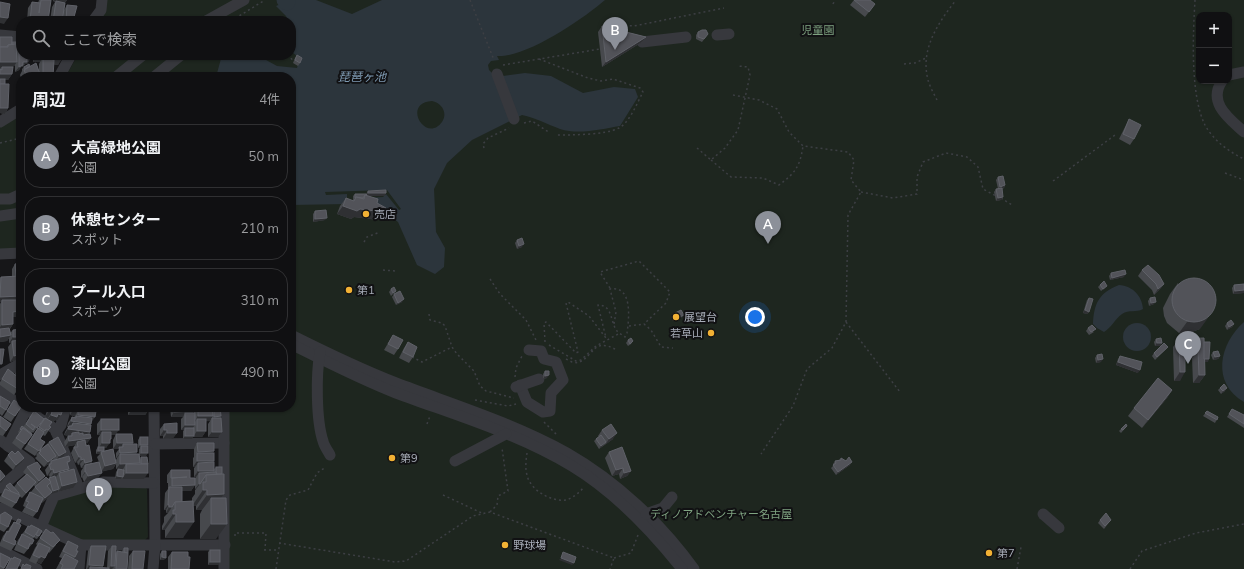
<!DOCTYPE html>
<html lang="ja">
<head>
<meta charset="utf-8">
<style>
	body { margin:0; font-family:Mulish,"Noto Sans JP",sans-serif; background:#19191b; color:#f1f3f6 }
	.controls { position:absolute; right:12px; top:12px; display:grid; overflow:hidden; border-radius:8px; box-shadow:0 1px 3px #0004 }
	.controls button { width:36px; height:36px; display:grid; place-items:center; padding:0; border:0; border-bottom:1px solid #303032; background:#101012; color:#f1f3f6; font:20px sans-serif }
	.you { position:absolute; left:755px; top:317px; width:14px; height:14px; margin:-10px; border:3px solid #fff; border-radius:50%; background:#1a73e8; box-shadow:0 0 0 6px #1a73e833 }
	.badge { display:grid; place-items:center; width:26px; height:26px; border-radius:50%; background:#8c9099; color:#fff; font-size:13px; font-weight:700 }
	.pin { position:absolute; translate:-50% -33px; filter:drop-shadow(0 1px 2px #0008) }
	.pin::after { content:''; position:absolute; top:21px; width:14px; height:12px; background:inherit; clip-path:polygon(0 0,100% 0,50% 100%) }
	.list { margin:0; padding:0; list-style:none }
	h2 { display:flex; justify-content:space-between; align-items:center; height:52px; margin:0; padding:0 16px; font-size:17px }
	h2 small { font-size:13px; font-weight:400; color:#9c9d9f }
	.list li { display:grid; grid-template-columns:26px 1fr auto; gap:12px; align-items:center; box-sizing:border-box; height:64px; margin:0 8px 8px; padding:0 8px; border:1px solid #303032; border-radius:16px }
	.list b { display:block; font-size:15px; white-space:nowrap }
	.list p { margin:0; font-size:13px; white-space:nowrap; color:#9c9d9f }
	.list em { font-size:13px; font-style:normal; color:#9c9d9f }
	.icon { flex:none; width:22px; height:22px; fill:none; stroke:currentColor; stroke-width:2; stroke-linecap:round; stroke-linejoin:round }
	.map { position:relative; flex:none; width:1244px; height:569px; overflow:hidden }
	.search { position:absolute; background:#101012; box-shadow:0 1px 3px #0004; left:16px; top:16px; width:280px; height:44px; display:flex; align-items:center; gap:10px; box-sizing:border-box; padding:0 14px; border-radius:16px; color:#9c9d9f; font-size:15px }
	.panel { position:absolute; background:#101012; box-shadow:0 1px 3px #0004; left:16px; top:72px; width:280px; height:340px; border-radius:16px }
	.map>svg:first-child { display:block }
	.green { fill:#1e261f; fill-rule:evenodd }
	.water { fill:#2c353c; fill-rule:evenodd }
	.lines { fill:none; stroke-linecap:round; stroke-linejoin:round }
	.river { stroke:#2c353c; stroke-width:17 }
	.path { stroke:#3d3f44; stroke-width:1.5; stroke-dasharray:2 3; stroke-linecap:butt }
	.minor { stroke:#37383d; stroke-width:11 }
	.wall { fill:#47494d; fill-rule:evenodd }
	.shaded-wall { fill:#2f3033 }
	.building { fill:#525359; stroke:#5f6168 }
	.poi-dot { fill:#f2b134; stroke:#111113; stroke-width:1.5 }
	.labels { text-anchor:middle; stroke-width:4; stroke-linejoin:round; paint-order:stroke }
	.park-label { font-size:11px; fill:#7fa381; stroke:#111113 }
	.poi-label { font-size:11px; fill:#a8adb8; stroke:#111113; text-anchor:start }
	.water-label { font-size:12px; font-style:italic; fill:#7f9bb3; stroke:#111113 }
</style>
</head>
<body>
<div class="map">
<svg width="1244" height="569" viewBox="0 0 1244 569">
	<rect width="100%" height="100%" fill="#161618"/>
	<!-- green -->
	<g class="green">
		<path d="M 107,0 L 1244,0 L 1244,569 L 228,569 L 229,407 L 291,407 L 291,77 L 65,77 L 78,55 L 291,55 L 291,21 L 99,21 ZM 1199,15 L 1229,15 L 1229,81 L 1199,81 Z"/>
		<path d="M 21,115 L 21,249 L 0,250 L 0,127 Z"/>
		<path d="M 103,485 L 144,486 L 147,489 L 148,537 L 144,541 L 81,541 L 48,526 L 46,521 L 55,500 Z"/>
	</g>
	<!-- water -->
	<g class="water">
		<path d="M 290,0 L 316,0 L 352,14 L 382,0 L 605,0 C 583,19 526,58 497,56 L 499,60 L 491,61 L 488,65 L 489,70 L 493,74 L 503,76 L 525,73 L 551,76 L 583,93 L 614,87 L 635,89 L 638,97 L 620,126 C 602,129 579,135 560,129 C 547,124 536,118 522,115 L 472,140 L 447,163 L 434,189 L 436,232 L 445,248 L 444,267 L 435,274 L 417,265 L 398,222 L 366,198 L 383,197 L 386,194 L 399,210 L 401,209 L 387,190 L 325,192 L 326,195 L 347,194 L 347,204 L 291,205 L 291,77 L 216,77 L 222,55 L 257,55 L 277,66 L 297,68 L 300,58 L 293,53 L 291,21 L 288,21 L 286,16 L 276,6 ZM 432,101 C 442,103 448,113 442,122 C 426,144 401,103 432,101 Z"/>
		<path d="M 1119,285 C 1133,286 1142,296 1143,309 C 1136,313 1129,309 1122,314 C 1115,319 1112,327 1104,332 L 1097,328 L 1093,324 C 1094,303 1099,293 1119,285 Z"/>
		<path d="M 1244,322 L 1244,402 C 1211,383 1219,344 1244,322 Z"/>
		<circle cx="1137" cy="337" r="14"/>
	</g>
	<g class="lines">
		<!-- river -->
		<path class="river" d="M 285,0 L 287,2"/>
		<!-- path -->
		<g class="path">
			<path d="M 470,0 L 494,60"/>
			<path d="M 1195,0 C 1193,34 1190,95 1205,125 C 1213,140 1229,152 1244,159"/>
			<path d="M 833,4 L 835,0"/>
			<path d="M 231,21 L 265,0"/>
			<path d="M 611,30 L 621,25 L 634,26 L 724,8"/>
			<path d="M 115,55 L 121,59"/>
			<path d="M 287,55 L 294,61"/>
			<path d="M 539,59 L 588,78 L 601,81 L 613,79 L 640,88 L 643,92 C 637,103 630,122 619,128 C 606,135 571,135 556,135"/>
			<path d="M 904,64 L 915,63 L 926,58"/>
			<path d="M 503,65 L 600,49"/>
			<path d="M 102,77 L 106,73"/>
			<path d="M 733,95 L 759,100 L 777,109 L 789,132 L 803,146 L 848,152 L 854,160 L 851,180 L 861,192 L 848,215 L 846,322 L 832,348 L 807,369 L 793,406 L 761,454"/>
			<path d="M 937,100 C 934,94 930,87 928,80 C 920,49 938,23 956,0"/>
			<path d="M 524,123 L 532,121 L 550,133"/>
			<path d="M 0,143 L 21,138"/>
			<path d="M 484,148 L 483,144 L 488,138 L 509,128"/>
			<path d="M 697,148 L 711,160 L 725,148 L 738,130 L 750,75 L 748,67 L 738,66"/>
			<path d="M 711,160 L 731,177 L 763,178 L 779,185 C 795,173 800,167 803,146"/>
			<path d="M 1225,173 L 1244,180"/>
			<path d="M 1053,181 L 1115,135"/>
			<path d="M 861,192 L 893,198 L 917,194 L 917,177 L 923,162 L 946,153 L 967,157 L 978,167 L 983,189 L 996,196"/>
			<path d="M 1001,198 L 1012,205"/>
			<path d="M 364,242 L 367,237 L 380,232"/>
			<path d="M 383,270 L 396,271"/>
			<path d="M 490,279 L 500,294 L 526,320 L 536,340"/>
			<path d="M 610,288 L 600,272 L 639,261 L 670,292 L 666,303 L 644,324"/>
			<path d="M 429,314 L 430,320 L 442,323 L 445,326 L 452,347 L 457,354 L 474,371 L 480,386 L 486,391 L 514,398"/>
			<path d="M 846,322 L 900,392"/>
			<path d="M 629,326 L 644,324 L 651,330 L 661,347 L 673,348"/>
			<path d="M 545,342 L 544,323 L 546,322 L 576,353 L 578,352 L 566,303 L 568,302 L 589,316 L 606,338 L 598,305 C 613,305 610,322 617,331 C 619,333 622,335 625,337 L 627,333 C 629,319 633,285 610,289 L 616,312 L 614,324"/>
			<path d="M 549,345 L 576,361 L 581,360 L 596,346 L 620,333"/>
			<path d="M 412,357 L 422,362 L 452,347"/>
			<path d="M 566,359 L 572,362 L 578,363 C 595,355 593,338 615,349"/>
			<path d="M 515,377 L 516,368 L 522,356"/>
			<path d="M 475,400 L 508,406 L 516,404"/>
			<path d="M 544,422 L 558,436"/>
			<path d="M 427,424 L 430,416"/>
			<path d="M 527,453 C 526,460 525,468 527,475 C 530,490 551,502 566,500 C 573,498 580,492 584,487"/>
			<path d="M 443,495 L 484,514"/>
			<path d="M 490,512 L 497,505 L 498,496 L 508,491 L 502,448"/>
			<path d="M 235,536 L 235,533 L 266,533 L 265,550"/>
			<path d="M 279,543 L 395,562 L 406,561 L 473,516 L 490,512 L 614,558 L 610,569"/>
			<path d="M 264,550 L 278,550"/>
			<path d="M 614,558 L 631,553 L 638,535"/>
			<path d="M 276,569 L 286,500 L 290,495 L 308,490 L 317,473 L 326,467"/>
			<path d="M 1017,569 L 1021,547"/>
			<path d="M 1130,569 L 1142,551 L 1196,533 L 1244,524"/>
		</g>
		<!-- minor -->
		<g class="minor">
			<path d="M 93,21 L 101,10 L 102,0"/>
			<path d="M 206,21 L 244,0"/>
			<path d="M 0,35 L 21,37"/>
			<path d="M 717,35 L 729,34"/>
			<path d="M 642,42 L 686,37"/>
			<path d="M 497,74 L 514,119"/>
			<path d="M 1229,75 L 1244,72"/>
			<path d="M 59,77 L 71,55"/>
			<path d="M 116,77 L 143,55"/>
			<path d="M 154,77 L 181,55"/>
			<path d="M 1222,81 C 1207,103 1230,119 1244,132"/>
			<path d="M 0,122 L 21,109"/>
			<path d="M 0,199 L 10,199 L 21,194"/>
			<path d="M 0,216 L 21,213"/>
			<path d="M 0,254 L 21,253"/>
			<path d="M 291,335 C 325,352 360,369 396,383 C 454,405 513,423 567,453 C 616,481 661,523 694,569"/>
			<path d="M 291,344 C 325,361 360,379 396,393 C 455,415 517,433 572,466 C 615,492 651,530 682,569"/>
			<path d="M 320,352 C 316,374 316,420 323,441 C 324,446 328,451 330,455"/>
			<path d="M 0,375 L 21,363"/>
			<path d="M 520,385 L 527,402 L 543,412 L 550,411 L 551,393 L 563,380 L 556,362 L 544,359 L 541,351 L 529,350"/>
			<path d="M 516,387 L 539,379"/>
			<path d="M 0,390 L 21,406"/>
			<path d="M 23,407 L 55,429 L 77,483"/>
			<path d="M 154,407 L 155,545 L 225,545"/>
			<path d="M 56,432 L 61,425 L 66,407"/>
			<path d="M 0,440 L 30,462 L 0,488"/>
			<path d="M 155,444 L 224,443"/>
			<path d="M 8,446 L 26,410"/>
			<path d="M 455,461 L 506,434"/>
			<path d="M 0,508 L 81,545"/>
			<path d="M 646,514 L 663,508 L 672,497"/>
			<path d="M 1043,514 L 1059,528"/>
			<path d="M 41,527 L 54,496 L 103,482 L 154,483"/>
			<path d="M 0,550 L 37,569"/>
			<path d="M 79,569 L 81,545 L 155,545 L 153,569"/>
			<path d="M 224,569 L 224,407"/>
		</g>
	</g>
	<!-- wall -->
	<g class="wall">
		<path d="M 39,0 L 51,0 L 48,21 L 27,21 L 28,8 L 32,2 L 38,3 Z"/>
		<path d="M 53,0 L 67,0 L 65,3 L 64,10 L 67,5 L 76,21 L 50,21 L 52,7 L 55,2 L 53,1 Z"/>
		<path d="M 854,0 L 875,4 L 865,17 L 850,5 Z"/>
		<path d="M 602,26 L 646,37 L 642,42 L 602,67 L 598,32 Z"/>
		<path d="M 698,32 L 708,34 L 702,42 L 696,39 L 696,35 Z"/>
		<path d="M 0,37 L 16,44 L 19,39 L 30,59 L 27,64 L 25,64 L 23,67 L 21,67 L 19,70 L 15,72 L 15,65 L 12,68 L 12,74 L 8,80 L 5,80 L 5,84 L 8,108 L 5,114 L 0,113 Z"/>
		<path d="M 34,55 L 62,55 L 58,65 L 53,64 L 53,77 L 21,77 L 21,78 L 20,75 L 22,71 L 22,69 L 24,67 L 30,66 L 39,72 L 39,64 L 40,62 L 33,62 Z"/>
		<path d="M 297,55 L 300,63 L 298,66 L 293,63 L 295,58 Z"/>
		<path d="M 1129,119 L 1134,139 L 1130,145 L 1119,139 Z"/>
		<path d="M 998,177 L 1005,185 L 1004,188 L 1002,189 L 1001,200 L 996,201 L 994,192 L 996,189 L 998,189 L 996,180 Z"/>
		<path d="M 368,191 L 386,193 L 384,196 L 368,196 L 377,203 L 378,220 L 354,217 L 351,219 L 337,214 L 340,206 L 346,198 L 353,201 L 353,196 L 355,194 L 366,194 Z"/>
		<path d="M 315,211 L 325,220 L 313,222 L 313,214 Z"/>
		<path d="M 517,240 L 522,247 L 517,249 L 515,243 Z"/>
		<path d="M 21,263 L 21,281 L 20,281 L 18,300 L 19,311 L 16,317 L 13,317 L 13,324 L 10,329 L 10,333 L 13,330 L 21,329 L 21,358 L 10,362 L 8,347 L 11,343 L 9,343 L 9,338 L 7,341 L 0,342 L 0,304 L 1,302 L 0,302 L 0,278 L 1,277 L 12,277 L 12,269 L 15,264 Z"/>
		<path d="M 1142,270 L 1164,284 L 1160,289 L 1154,295 L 1152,290 L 1138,276 Z"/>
		<path d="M 1111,273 L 1124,277 L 1110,280 L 1109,276 Z"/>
		<path d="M 1178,283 L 1200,329 L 1186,334 L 1179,333 L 1167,323 L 1164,316 L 1163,308 L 1170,294 Z"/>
		<path d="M 1244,284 L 1244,293 L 1233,294 L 1232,288 L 1234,285 Z"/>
		<path d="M 1100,285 L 1105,288 L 1101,291 L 1098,287 Z"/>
		<path d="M 391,289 L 396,291 L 391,296 L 389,292 Z"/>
		<path d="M 394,294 L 402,302 L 396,305 L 392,297 Z"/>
		<path d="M 1089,298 L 1089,312 L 1087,314 L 1083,313 L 1087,300 Z"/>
		<path d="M 1150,298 L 1154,304 L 1149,306 L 1148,301 Z"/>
		<path d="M 673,314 L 684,315 L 682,317 L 673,321 L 671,317 Z"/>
		<path d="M 1227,323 L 1234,324 L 1232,327 L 1227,330 L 1225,326 Z"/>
		<path d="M 1088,328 L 1094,332 L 1089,335 L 1086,331 Z"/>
		<path d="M 393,335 L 398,349 L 394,355 L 384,350 Z"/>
		<path d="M 1156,339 L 1162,343 L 1160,346 L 1155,346 L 1154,342 Z"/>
		<path d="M 1179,339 L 1204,342 L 1208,362 L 1204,362 L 1205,375 L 1199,383 L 1193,383 L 1192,358 L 1185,358 L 1180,381 L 1174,381 L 1173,347 Z"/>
		<path d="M 628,340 L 633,341 L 631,344 L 628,346 L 626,343 Z"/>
		<path d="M 408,342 L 413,357 L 409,363 L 399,358 L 404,348 Z"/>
		<path d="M 1168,347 L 1155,360 L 1152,356 L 1154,353 Z"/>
		<path d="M 1213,352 L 1220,356 L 1218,359 L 1213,360 L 1211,355 Z"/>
		<path d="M 1097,355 L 1101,362 L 1096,363 L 1095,358 Z"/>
		<path d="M 1120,356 L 1138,373 L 1116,365 L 1118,359 Z"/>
		<path d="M 21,366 L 21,385 L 14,395 L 0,385 L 0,382 L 8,369 L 15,374 L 15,373 L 19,367 Z"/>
		<path d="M 545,371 L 547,378 L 543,379 L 543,374 Z"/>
		<path d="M 1220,388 L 1225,391 L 1221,394 L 1218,390 Z"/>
		<path d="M 1172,390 L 1167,398 L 1142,428 L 1128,416 L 1134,408 Z"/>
		<path d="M 0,396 L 6,410 L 2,416 L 0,414 Z"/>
		<path d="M 14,400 L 21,407 L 11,422 L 3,417 Z"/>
		<path d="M 48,407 L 61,407 L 61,415 L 57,421 L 55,420 L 53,422 L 52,422 L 49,426 L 51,427 L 45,436 L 43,435 L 40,439 L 45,442 L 35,456 L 24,449 L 45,418 L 48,419 L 48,418 L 45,417 Z"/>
		<path d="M 71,407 L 92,407 L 91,411 L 91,423 L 90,425 L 90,432 L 89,434 L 91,438 L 87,443 L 86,443 L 92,461 L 91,464 L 99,462 L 97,457 L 100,454 L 96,454 L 96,450 L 98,447 L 98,438 L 100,435 L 97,435 L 97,424 L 101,419 L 115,435 L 111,435 L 111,439 L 106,448 L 104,448 L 104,451 L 113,449 L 113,440 L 116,434 L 133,443 L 132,444 L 137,452 L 136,454 L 139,454 L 139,449 L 140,448 L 138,448 L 138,440 L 140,437 L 147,446 L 146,456 L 140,456 L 140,459 L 141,457 L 147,464 L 144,479 L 122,479 L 122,478 L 121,479 L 115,479 L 116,472 L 118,469 L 123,470 L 123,469 L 116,469 L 116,464 L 113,469 L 102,471 L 98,478 L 84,482 L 82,477 L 81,478 L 81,471 L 83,468 L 81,468 L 80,464 L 78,465 L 77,462 L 75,463 L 71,453 L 73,449 L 73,448 L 75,445 L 65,447 L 64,442 L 68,436 L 70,436 L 64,435 L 65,432 L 68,427 L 67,427 L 68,423 L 72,417 L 74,417 L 75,416 L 70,415 L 70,408 ZM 113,449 L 119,449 L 116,453 L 116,458 L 117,458 L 116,460 L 116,462 Z"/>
		<path d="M 125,407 L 151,407 L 145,415 L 128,415 L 128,410 L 125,410 Z"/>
		<path d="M 170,407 L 194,407 L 194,411 L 193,413 L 194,413 L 194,410 L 197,407 L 212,407 L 212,409 L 213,407 L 220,418 L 222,432 L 218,437 L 208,437 L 208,424 L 210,421 L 206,421 L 206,431 L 202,437 L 193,437 L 193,436 L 192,439 L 183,439 L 183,431 L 184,430 L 181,430 L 181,419 L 183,417 L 171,417 Z"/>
		<path d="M 1232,409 L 1244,415 L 1244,428 L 1227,417 Z"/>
		<path d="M 34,411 L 44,419 L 33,433 L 32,432 L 31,434 L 32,434 L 21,450 L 12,443 L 19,433 L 18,432 L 22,426 L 23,427 Z"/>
		<path d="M 1207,411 L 1218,417 L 1215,423 L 1203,416 Z"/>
		<path d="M 0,416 L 11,424 L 3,436 L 0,435 Z"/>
		<path d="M 164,424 L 177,433 L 173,438 L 163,439 L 163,436 L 160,436 L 160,429 Z"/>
		<path d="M 1127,426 L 1121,433 L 1119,431 L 1121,429 Z"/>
		<path d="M 602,430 L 613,439 L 599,449 L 594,441 L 599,436 L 598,436 Z"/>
		<path d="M 49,442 L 62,458 L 60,459 L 70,461 L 67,465 L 69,469 L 67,471 L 73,488 L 58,492 L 58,491 L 51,493 L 48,498 L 41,503 L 37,512 L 33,517 L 22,512 L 25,507 L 23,506 L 26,498 L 35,487 L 34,485 L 22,498 L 19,496 L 16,503 L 12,508 L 0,502 L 0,497 L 6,486 L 14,487 L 17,483 L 26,475 L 23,472 L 27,467 L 40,470 L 42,480 L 48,479 L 50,478 L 49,475 L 47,476 L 45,470 L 50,463 L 44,467 L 35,458 L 37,456 L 36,455 L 40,450 L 46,445 Z"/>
		<path d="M 197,443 L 214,451 L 213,453 L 213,462 L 214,469 L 216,467 L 222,474 L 224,494 L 221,498 L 216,539 L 200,539 L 200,514 L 202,510 L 196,510 L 196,506 L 193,506 L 183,538 L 165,538 L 165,530 L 162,530 L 162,526 L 164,522 L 164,517 L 168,513 L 166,513 L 166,510 L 164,510 L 165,493 L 168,489 L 168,483 L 167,483 L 167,475 L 171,470 L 190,478 L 195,478 L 196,477 L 194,477 L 194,468 L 195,467 L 193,467 L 193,458 L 194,457 L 194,449 ZM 195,485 L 195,489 L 196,489 L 195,490 L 195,494 L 192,498 L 192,501 L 182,502 L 182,491 L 191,491 Z"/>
		<path d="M 609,452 L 631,471 L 627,476 L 620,479 L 619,474 L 612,476 L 605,458 Z"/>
		<path d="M 8,455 L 21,463 L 13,470 L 4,461 Z"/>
		<path d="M 841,458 L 846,461 L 850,465 L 836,475 L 831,468 L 834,465 L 833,464 L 835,461 L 839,460 Z"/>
		<path d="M 0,515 L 8,527 L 4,532 L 0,530 Z"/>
		<path d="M 18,519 L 19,524 L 14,540 L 15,545 L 11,551 L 0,546 L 0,543 L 3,536 L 7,531 L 8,531 L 10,527 L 14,522 L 16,522 Z"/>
		<path d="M 1100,520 L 1111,520 L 1104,529 L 1098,523 Z"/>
		<path d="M 28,526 L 30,527 L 39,529 L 33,539 L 32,544 L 24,554 L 14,550 L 18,540 Z"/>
		<path d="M 39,529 L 39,536 L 37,539 L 34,538 Z"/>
		<path d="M 46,529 L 56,545 L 49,553 L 48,552 L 45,558 L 41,564 L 37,562 L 36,564 L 29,561 L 35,548 L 37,545 L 36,544 Z"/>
		<path d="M 68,541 L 76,551 L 75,557 L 74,559 L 74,569 L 56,569 L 62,558 L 59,557 L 64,547 Z"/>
		<path d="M 91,546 L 103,566 L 102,567 L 107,568 L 108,551 L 112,546 L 115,554 L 117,551 L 122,552 L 122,551 L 124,548 L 127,569 L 86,569 L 88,551 Z"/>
		<path d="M 210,550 L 220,562 L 218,565 L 208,565 L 208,552 Z"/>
		<path d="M 133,551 L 143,569 L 128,569 L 129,556 Z"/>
		<path d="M 162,551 L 164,560 L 160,560 L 160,554 Z"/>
		<path d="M 172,552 L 188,557 L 189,569 L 168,569 L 168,557 Z"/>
		<path d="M 0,553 L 10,558 L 4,569 L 0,569 Z"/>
		<path d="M 14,557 L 17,569 L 5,569 L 11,558 L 13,559 Z"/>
	</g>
	<!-- shaded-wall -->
	<g class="shaded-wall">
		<path d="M 54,0 L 67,0 L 64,4 L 53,1 Z"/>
		<path d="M 0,17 L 8,18 L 4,24 L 0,23 Z"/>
		<path d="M 34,18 L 39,19 L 37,21 L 32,21 Z"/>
		<path d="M 646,37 L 642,42 L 602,67 L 606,62 Z"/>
		<path d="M 37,56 L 48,57 L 44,63 L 43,58 L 40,62 L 33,62 Z"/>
		<path d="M 51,58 L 62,59 L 58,65 L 47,64 Z"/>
		<path d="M 27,59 L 30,59 L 27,64 L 25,64 L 23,67 L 21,67 L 19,70 L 15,72 L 23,62 Z"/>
		<path d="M 0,62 L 17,62 L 11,70 L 2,67 L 0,69 Z"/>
		<path d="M 0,74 L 12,74 L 8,80 L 0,80 Z"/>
		<path d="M 43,76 L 53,77 L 42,77 Z"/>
		<path d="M 0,108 L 8,108 L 5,114 L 0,113 Z"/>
		<path d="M 1005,185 L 1004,188 L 998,190 L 1000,187 Z"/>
		<path d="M 368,193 L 386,193 L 384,196 L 366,196 Z"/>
		<path d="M 1003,197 L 1001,200 L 996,201 L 998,198 Z"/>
		<path d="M 343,206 L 360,209 L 384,212 L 378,220 L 354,217 L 351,219 L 337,214 Z"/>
		<path d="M 327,218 L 325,220 L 313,222 L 315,219 Z"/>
		<path d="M 524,244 L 522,247 L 517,249 L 519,246 Z"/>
		<path d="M 1126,274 L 1124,277 L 1110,280 L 1112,278 Z"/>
		<path d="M 21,275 L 21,281 L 12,281 L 16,276 Z"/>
		<path d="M 1164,284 L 1160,289 L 1154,295 L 1158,289 Z"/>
		<path d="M 1244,290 L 1244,293 L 1233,294 L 1235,291 Z"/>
		<path d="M 20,296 L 16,302 L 2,300 L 1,302 L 0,302 L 0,297 Z"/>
		<path d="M 404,299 L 402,302 L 396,305 L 398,303 Z"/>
		<path d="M 1156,302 L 1154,304 L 1149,306 L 1151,303 Z"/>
		<path d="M 1085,310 L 1089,312 L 1087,314 L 1083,313 Z"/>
		<path d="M 19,311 L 16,317 L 9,317 L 13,312 Z"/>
		<path d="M 684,315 L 682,317 L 673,321 L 675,319 Z"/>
		<path d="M 1208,318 L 1200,329 L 1186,334 L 1179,333 L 1187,322 Z"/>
		<path d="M 13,324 L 9,330 L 0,330 L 0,327 L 2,325 Z"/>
		<path d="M 1234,324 L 1232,327 L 1227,330 L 1229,327 Z"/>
		<path d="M 11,335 L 7,341 L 0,342 L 0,337 Z"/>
		<path d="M 13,337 L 21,337 L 21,342 L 12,341 L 11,343 L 9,343 Z"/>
		<path d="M 1157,343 L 1162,343 L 1160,346 L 1155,346 Z"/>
		<path d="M 1185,350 L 1198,350 L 1192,358 L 1179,359 Z"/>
		<path d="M 21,354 L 21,358 L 10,362 L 14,356 Z"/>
		<path d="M 1220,356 L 1218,359 L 1213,360 L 1215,357 Z"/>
		<path d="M 1103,359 L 1101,362 L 1096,363 L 1098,360 Z"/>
		<path d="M 1204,359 L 1209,359 L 1208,362 L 1202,362 Z"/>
		<path d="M 1118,362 L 1140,370 L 1138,373 L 1116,365 Z"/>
		<path d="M 1180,372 L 1185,372 L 1180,381 L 1174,381 Z"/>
		<path d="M 549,375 L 547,378 L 543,379 L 545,376 Z"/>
		<path d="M 1199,375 L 1205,375 L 1199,383 L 1193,383 Z"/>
		<path d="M 1227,388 L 1225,391 L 1221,394 L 1223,391 Z"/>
		<path d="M 1172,390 L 1167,398 L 1142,428 L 1148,420 Z"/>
		<path d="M 32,407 L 45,407 L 41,413 L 31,408 Z"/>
		<path d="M 99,407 L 108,407 L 107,409 L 98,409 Z"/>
		<path d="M 127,407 L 131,407 L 128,410 L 125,410 Z"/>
		<path d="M 134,407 L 151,407 L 145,415 L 128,415 Z"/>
		<path d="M 73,410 L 78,410 L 75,416 L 70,415 Z"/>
		<path d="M 49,411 L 52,412 L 48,418 L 45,417 Z"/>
		<path d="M 194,411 L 190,417 L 185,413 L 183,417 L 171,417 L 174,412 Z"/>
		<path d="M 58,414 L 61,415 L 57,421 L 55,420 L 53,422 L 47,420 L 51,415 Z"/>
		<path d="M 78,415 L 95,417 L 91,423 L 74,420 Z"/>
		<path d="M 198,416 L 213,416 L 210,421 L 197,422 L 197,419 L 195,422 L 194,422 Z"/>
		<path d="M 221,416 L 219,419 L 212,419 L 214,417 Z"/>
		<path d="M 71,421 L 91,424 L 87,430 L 72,426 L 73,423 L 69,427 L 69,426 L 67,427 Z"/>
		<path d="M 185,425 L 195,425 L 191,430 L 185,428 L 184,430 L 181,430 Z"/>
		<path d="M 68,429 L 90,432 L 86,438 L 72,433 L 70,436 L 64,435 Z"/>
		<path d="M 101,430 L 119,430 L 115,435 L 102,435 L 102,432 L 100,435 L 97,435 Z"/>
		<path d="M 164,430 L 167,430 L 163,436 L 160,436 Z"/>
		<path d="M 197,431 L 206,431 L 202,437 L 193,437 Z"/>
		<path d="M 212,432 L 222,432 L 218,437 L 208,437 Z"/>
		<path d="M 167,433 L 177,433 L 173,438 L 163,439 Z"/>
		<path d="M 617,433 L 613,439 L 605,445 L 609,439 Z"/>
		<path d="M 185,436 L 194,436 L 192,439 L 183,439 Z"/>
		<path d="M 91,438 L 87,443 L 78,445 L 77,442 L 75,445 L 65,447 L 69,441 Z"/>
		<path d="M 110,439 L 111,439 L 108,443 L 110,443 L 106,448 L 98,449 L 102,443 Z"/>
		<path d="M 606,442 L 604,445 L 599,449 L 601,446 Z"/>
		<path d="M 117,443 L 133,443 L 129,448 L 123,447 L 123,444 L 120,449 L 119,447 L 119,449 L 113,449 Z"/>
		<path d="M 140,445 L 148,445 L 146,448 L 141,446 L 140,448 L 138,448 Z"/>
		<path d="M 98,451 L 104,451 L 101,452 L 100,454 L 96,454 Z"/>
		<path d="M 214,451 L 210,457 L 197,453 L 194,457 L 198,452 Z"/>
		<path d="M 66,452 L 62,458 L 55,462 L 59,456 Z"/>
		<path d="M 137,452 L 133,458 L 120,454 L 117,458 L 116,458 L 120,453 Z"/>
		<path d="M 141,453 L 148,453 L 146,456 L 139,456 Z"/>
		<path d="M 56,456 L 52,461 L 51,461 L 50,463 L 44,467 L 48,462 Z"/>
		<path d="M 79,457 L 81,457 L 77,462 L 75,463 Z"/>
		<path d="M 24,458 L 21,463 L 13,470 L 16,465 Z"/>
		<path d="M 84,459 L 80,464 L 78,465 L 81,460 Z"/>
		<path d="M 92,461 L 88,467 L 85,465 L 83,468 L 81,468 L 85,463 Z"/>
		<path d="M 197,461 L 214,461 L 210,467 L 198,463 L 195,467 L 193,467 Z"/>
		<path d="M 852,462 L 850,465 L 836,475 L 838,472 Z"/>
		<path d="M 116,463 L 113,469 L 101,472 L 105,466 Z"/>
		<path d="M 140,463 L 136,469 L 126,464 L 123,469 L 116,469 L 120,464 Z"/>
		<path d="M 623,468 L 619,474 L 612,476 L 616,470 Z"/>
		<path d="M 53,469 L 49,475 L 47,476 L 51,470 Z"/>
		<path d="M 69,469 L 65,475 L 59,473 L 56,477 L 50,478 L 54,473 Z"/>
		<path d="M 198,471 L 214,471 L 210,477 L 206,475 L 199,473 L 196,477 L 194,477 Z"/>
		<path d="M 631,471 L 627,476 L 620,479 L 624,473 Z"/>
		<path d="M 85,472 L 86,472 L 82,477 L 81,478 Z"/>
		<path d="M 102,473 L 98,478 L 84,482 L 88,476 Z"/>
		<path d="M 126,473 L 148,473 L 144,479 L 122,479 Z"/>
		<path d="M 5,476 L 2,482 L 0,483 L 0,481 Z"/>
		<path d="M 45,476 L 41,482 L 35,487 L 39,481 Z"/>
		<path d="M 117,476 L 123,477 L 121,479 L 115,479 Z"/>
		<path d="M 77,482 L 73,488 L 58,492 L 62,486 Z"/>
		<path d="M 199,484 L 200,484 L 196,489 L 195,489 Z"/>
		<path d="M 195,485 L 191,491 L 169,491 L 172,486 Z"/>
		<path d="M 59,489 L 58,492 L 51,494 L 53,491 Z"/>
		<path d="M 203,490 L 207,490 L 196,506 L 192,506 Z"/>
		<path d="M 52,492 L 48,498 L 41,504 L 45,498 Z"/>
		<path d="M 224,494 L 213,510 L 211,498 L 202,510 L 196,510 L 207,495 Z"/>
		<path d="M 168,505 L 169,505 L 166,510 L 164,510 Z"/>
		<path d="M 169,507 L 172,507 L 168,513 L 166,513 Z"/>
		<path d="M 173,514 L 176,514 L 165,530 L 162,530 Z"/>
		<path d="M 176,522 L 194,522 L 183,538 L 165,538 Z"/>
		<path d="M 211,524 L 227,524 L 216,539 L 200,539 Z"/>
		<path d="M 40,556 L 45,558 L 41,564 L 37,562 Z"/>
		<path d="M 162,557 L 166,558 L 164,560 L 160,560 Z"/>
		<path d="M 561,558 L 574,563 L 572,565 L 559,560 Z"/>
		<path d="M 210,562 L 220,562 L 218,565 L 208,565 Z"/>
		<path d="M 89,565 L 103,566 L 101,569 L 90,567 L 89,569 L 87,569 Z"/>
		<path d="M 111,566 L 115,566 L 112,569 L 109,569 Z"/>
	</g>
	<!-- building -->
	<g class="building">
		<path d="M 41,0 L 51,0 L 48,21 L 38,21 L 39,19 L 34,18 L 34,21 L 30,21 L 32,2 L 40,3 L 39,13 Z"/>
		<path d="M 854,0 L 870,0 L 875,4 L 869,12 Z"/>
		<path d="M 56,1 L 65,3 L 62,21 L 53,21 Z"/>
		<path d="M 0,2 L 10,4 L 8,18 L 0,17 Z"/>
		<path d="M 67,5 L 77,6 L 74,17 L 77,17 L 76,21 L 66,21 Z"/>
		<path d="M 602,26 L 646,37 L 606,62 Z"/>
		<path d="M 702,30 L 706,30 L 708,34 L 704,39 L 698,37 L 698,32 Z"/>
		<path d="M 0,37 L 12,37 L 12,44 L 8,45 L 7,47 L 0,47 Z"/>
		<path d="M 21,38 L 21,55 L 30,55 L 30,59 L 27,59 L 27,62 L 23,62 L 23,65 L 19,67 L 19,39 Z"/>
		<rect x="12" y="42" width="4" height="2"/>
		<path d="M 16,44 L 17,62 L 0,62 L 0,47 L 8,47 L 8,45 Z"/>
		<path d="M 37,55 L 48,55 L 48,57 L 37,56 Z"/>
		<path d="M 51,55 L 62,55 L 62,59 L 51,58 Z"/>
		<path d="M 297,55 L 302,58 L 300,63 L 295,60 Z"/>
		<path d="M 43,58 L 54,60 L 53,77 L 43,76 Z"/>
		<path d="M 36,63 L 41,77 L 27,77 L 24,70 Z"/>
		<path d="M 29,64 L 30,66 L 25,69 L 24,67 Z"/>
		<path d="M 2,67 L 13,67 L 12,74 L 0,74 L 0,69 L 2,70 Z"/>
		<rect x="0" y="79" width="5" height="5"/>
		<path d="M 0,84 L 9,84 L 8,108 L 0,108 Z"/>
		<path d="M 1129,119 L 1141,125 L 1134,139 L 1123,134 Z"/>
		<path d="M 1003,176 L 1005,185 L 1000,187 L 998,177 Z"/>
		<path d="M 1002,188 L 1003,197 L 998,198 L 996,189 Z"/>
		<path d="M 386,190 L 386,193 L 368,193 L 368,191 Z"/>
		<path d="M 355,194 L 366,194 L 367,195 L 365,195 L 363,198 L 356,197 L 355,198 Z"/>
		<path d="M 365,195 L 378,199 L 377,203 L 386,208 L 384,212 L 360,209 L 357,211 L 343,206 L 346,198 L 354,201 L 356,197 L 364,199 Z"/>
		<path d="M 326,210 L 327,218 L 315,219 L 315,211 Z"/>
		<rect x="291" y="220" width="2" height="4"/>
		<path d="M 522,238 L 524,244 L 519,246 L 517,240 Z"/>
		<path d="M 21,263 L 21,275 L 16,276 L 15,264 Z"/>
		<path d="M 1148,265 L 1159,275 L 1164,284 L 1158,289 L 1156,284 L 1142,270 Z"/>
		<path d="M 1125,270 L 1126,274 L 1112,278 L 1111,273 Z"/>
		<path d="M 20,276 L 20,287 L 21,286 L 20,296 L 0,297 L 1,277 Z"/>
		<circle cx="1194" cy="300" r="22"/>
		<path d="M 1104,281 L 1107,286 L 1103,289 L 1100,285 Z"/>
		<path d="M 1244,284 L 1244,290 L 1235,291 L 1234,285 Z"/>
		<path d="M 394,287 L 396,291 L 393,293 L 391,289 Z"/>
		<path d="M 400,291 L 404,299 L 398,303 L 394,294 Z"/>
		<path d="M 1155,297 L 1156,302 L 1151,303 L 1150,298 Z"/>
		<path d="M 1089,298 L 1093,299 L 1089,312 L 1085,310 Z"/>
		<path d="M 2,300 L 19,300 L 19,311 L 13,312 L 13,324 L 2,325 Z"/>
		<path d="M 681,310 L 684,315 L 675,319 L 673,314 Z"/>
		<path d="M 1231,320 L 1234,324 L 1229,327 L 1227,323 Z"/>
		<path d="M 1092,325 L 1096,329 L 1091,332 L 1088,328 Z"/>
		<path d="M 9,328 L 11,335 L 0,337 L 0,329 Z"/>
		<path d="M 21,329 L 21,337 L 13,337 L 13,330 Z"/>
		<path d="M 393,335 L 403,340 L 398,349 L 388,344 Z"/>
		<path d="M 631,338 L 633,341 L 630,344 L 628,340 Z"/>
		<path d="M 1161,338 L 1162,343 L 1157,343 L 1156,339 Z"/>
		<path d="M 1204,338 L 1205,375 L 1199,375 L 1198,350 L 1185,350 L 1185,372 L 1180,372 L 1179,339 Z"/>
		<path d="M 21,340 L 21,354 L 14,356 L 12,341 Z"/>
		<path d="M 408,342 L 417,347 L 413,357 L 403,352 Z"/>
		<path d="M 1204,342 L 1210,342 L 1209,359 L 1204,359 Z"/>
		<path d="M 1164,343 L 1168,347 L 1157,357 L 1154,353 Z"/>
		<path d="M 0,349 L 4,349 L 2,364 L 0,364 Z"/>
		<path d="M 1218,351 L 1220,356 L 1215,357 L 1213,352 Z"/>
		<path d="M 1102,354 L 1103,359 L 1098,360 L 1097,355 Z"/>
		<path d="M 1120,356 L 1142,362 L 1140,370 L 1118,362 Z"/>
		<path d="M 21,366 L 21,376 L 16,372 L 20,369 L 19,367 Z"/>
		<path d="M 8,369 L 21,380 L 21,385 L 18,389 L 2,379 Z"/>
		<path d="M 545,371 L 549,371 L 549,375 L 545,376 Z"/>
		<path d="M 1158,378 L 1172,390 L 1148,420 L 1134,408 Z"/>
		<path d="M 1224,384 L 1227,388 L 1223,391 L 1220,388 Z"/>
		<path d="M 0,396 L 10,402 L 6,410 L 0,406 Z"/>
		<path d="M 14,400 L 21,405 L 21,407 L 15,416 L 7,411 Z"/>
		<path d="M 50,407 L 61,407 L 60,408 L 63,409 L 61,415 L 58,414 L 57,417 L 51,415 L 52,412 L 49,411 Z"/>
		<path d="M 74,407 L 91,407 L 91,411 L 96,411 L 95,417 L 78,415 L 78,410 L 73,410 Z"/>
		<path d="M 174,407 L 194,407 L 194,411 L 174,412 Z"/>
		<path d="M 198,407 L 212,407 L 213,416 L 198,416 Z"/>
		<path d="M 214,407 L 220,407 L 221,416 L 214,417 Z"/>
		<path d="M 1232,409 L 1244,415 L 1244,424 L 1229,414 Z"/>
		<path d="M 34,411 L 44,419 L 37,428 L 31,424 L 35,427 L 33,430 L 26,424 Z"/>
		<path d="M 1207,411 L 1218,417 L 1217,420 L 1205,413 Z"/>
		<rect x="185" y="413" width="10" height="12"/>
		<path d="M 0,416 L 11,424 L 6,431 L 0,426 Z"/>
		<path d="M 76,416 L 92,418 L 91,424 L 71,421 L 72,417 L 76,418 Z"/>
		<path d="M 45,418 L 52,422 L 49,426 L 51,427 L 48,430 L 46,429 L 45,431 L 39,427 Z"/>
		<path d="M 212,418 L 221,418 L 222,432 L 212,432 Z"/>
		<rect x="101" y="419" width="18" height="11"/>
		<rect x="197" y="419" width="9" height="12"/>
		<path d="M 73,423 L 91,425 L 90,432 L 68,429 L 69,426 L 72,426 Z"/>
		<path d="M 177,423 L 177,433 L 167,433 L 167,430 L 164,430 L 164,424 Z"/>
		<path d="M 611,424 L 617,433 L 609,439 L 602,430 Z"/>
		<path d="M 1126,424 L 1127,426 L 1123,430 L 1121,429 Z"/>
		<path d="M 22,426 L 32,434 L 32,435 L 23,428 L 21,430 L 20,429 Z"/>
		<path d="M 23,428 L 32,435 L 25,444 L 16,438 Z"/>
		<path d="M 38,428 L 44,432 L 40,439 L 45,442 L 39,451 L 28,444 Z"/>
		<rect x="185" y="428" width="9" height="8"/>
		<path d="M 79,432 L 79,434 L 83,433 L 83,435 L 90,434 L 91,438 L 69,441 L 68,436 L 72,436 L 72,433 Z"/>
		<path d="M 102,432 L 111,432 L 111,439 L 110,439 L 110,443 L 102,443 Z"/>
		<path d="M 116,434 L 132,434 L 133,443 L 117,443 Z"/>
		<path d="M 601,435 L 606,442 L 601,446 L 596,439 Z"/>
		<path d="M 58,437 L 66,452 L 59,456 L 49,442 Z"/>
		<rect x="140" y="437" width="8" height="8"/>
		<path d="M 85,440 L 86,446 L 89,445 L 92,461 L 85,463 L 84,459 L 81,460 L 81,457 L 79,457 L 74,447 L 78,447 L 77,442 Z"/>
		<path d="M 197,443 L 214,443 L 214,451 L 198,452 Z"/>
		<path d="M 48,444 L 56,456 L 48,462 L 39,453 L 41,451 L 40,450 Z"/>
		<path d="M 123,444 L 137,444 L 137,452 L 120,453 L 119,447 L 123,447 Z"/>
		<rect x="141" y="446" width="7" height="7"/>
		<rect x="98" y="447" width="6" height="4"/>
		<path d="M 622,447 L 631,471 L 624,473 L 623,468 L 616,470 L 609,452 Z"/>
		<path d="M 113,449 L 116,463 L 105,466 L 101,452 Z"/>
		<path d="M 12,451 L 15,454 L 18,451 L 24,458 L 16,465 L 8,455 Z"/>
		<rect x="197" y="453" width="17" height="8"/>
		<path d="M 120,454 L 139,454 L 140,463 L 120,464 Z"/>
		<path d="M 69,456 L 70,461 L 67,462 L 69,469 L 54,473 L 53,469 L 51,470 L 49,464 L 51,464 L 51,461 Z"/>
		<path d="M 141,457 L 147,457 L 148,464 L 141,464 Z"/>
		<path d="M 849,457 L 852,462 L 838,472 L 833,465 L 836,463 L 835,461 L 841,460 L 841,458 L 846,461 Z"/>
		<path d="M 37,462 L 41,467 L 39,469 L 45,476 L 39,481 L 27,467 Z"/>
		<path d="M 99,462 L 102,473 L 88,476 L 86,472 L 85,472 L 85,465 Z"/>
		<path d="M 214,462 L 214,471 L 198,471 L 198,463 Z"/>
		<rect x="126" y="464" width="22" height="9"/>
		<rect x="216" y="467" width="6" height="7"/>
		<path d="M 74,469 L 77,482 L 62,486 L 59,473 Z"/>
		<path d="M 118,469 L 124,470 L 123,477 L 117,476 Z"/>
		<path d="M 0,470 L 5,476 L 0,481 Z"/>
		<path d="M 171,470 L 190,470 L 190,478 L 195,478 L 195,485 L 172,486 L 172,478 L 187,477 L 171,478 Z"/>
		<path d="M 216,472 L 217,474 L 206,475 L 200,484 L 199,484 L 199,473 Z"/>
		<path d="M 27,474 L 36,482 L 26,493 L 17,483 Z"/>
		<path d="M 224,474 L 224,494 L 207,495 L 207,490 L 203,490 L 203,482 L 206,482 L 206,475 Z"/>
		<path d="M 55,476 L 59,489 L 53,491 L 49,478 Z"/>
		<path d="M 46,477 L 51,482 L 47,486 L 52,492 L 45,498 L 35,487 Z"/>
		<path d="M 10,483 L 19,493 L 18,495 L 12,492 L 6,486 Z"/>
		<path d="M 169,487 L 182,487 L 182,502 L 175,502 L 172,507 L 169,507 L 169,505 L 168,505 Z"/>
		<path d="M 5,489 L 20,495 L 16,503 L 2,496 Z"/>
		<path d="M 30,492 L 43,498 L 37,512 L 26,507 L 29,502 L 26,501 Z"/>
		<path d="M 211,498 L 226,498 L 227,524 L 211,524 Z"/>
		<path d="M 193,501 L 194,522 L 176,522 L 176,514 L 173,514 L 173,510 L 175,510 L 175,502 Z"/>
		<path d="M 5,512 L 12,517 L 8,527 L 0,523 L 0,515 Z"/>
		<path d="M 1106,513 L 1111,520 L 1105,526 L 1100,520 Z"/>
		<path d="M 18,519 L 21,520 L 19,524 L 16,523 Z"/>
		<path d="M 14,522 L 21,525 L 14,540 L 16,541 L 15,545 L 3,540 L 7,531 L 9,532 Z"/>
		<path d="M 31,525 L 39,529 L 34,537 L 25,532 L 28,526 L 30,527 Z"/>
		<path d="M 39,529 L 42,531 L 39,536 L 36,535 Z"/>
		<path d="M 46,529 L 51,533 L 53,532 L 60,540 L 53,547 L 40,538 Z"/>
		<path d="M 22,534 L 34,540 L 32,544 L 30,543 L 28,549 L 18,544 Z"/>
		<path d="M 68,541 L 78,546 L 76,551 L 78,551 L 75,557 L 63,551 Z"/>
		<path d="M 39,543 L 50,548 L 45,558 L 40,556 L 40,558 L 33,555 Z"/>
		<path d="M 91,546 L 106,546 L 103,566 L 89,565 Z"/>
		<path d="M 112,546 L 116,546 L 115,566 L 111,566 Z"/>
		<path d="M 124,548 L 128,548 L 128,553 L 124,552 Z"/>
		<rect x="210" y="550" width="10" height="12"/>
		<path d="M 117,551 L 128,553 L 127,569 L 116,569 Z"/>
		<path d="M 133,551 L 145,551 L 143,569 L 132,569 Z"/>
		<path d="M 162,551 L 166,551 L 166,558 L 162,557 Z"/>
		<path d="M 172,552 L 188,552 L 188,557 L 190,557 L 189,569 L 171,569 Z"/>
		<path d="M 563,552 L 576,557 L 574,563 L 561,558 Z"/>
		<path d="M 0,553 L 10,558 L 4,568 L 0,566 Z"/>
		<path d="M 65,554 L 78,561 L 74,569 L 61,569 L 63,565 L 60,563 Z"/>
		<path d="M 14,557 L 21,560 L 17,569 L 6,569 L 11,558 L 13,559 Z"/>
		<path d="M 23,564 L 25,566 L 26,564 L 31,566 L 30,569 L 21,569 Z"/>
		<path d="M 90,567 L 109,568 L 109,569 L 90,569 Z"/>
	</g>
	<!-- markers -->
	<g class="poi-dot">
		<circle cx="366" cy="214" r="4"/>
		<circle cx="349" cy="290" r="4"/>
		<circle cx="676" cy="317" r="4"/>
		<circle cx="711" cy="333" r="4"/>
		<circle cx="392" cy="458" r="4"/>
		<circle cx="505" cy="545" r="4"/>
		<circle cx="989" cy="553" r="4"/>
	</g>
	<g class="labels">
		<!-- park labels -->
		<g class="park-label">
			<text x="818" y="34">児童園</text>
			<text x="721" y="518">ディノアドベンチャー名古屋</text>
		</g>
		<!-- poi labels -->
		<g class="poi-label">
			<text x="374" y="218">売店</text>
			<text x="357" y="294">第1</text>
			<text x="684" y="321">展望台</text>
			<text x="703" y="337" text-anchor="end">若草山</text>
			<text x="400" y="462">第9</text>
			<text x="513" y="549">野球場</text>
			<text x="997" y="557">第7</text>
		</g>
		<!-- water labels -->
		<g class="water-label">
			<text x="362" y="81">琵琶ヶ池</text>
		</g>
	</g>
</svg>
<div class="controls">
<button>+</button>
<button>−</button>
</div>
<div class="you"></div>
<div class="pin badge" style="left:768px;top:244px">A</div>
<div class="pin badge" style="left:615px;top:50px">B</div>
<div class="pin badge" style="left:1188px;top:364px">C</div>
<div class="pin badge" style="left:99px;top:511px">D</div>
<div class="search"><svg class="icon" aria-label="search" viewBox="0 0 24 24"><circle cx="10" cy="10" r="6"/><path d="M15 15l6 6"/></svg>ここで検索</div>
<section class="panel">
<h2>周辺<small>4件</small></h2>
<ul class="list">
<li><span class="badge">A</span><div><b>大高緑地公園</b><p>公園</p></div><em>50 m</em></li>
<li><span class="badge">B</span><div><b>休憩センター</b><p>スポット</p></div><em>210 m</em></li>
<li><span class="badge">C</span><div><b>プール入口</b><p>スポーツ</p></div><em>310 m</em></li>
<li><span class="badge">D</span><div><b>漆山公園</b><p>公園</p></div><em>490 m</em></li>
</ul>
</section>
</div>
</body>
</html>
